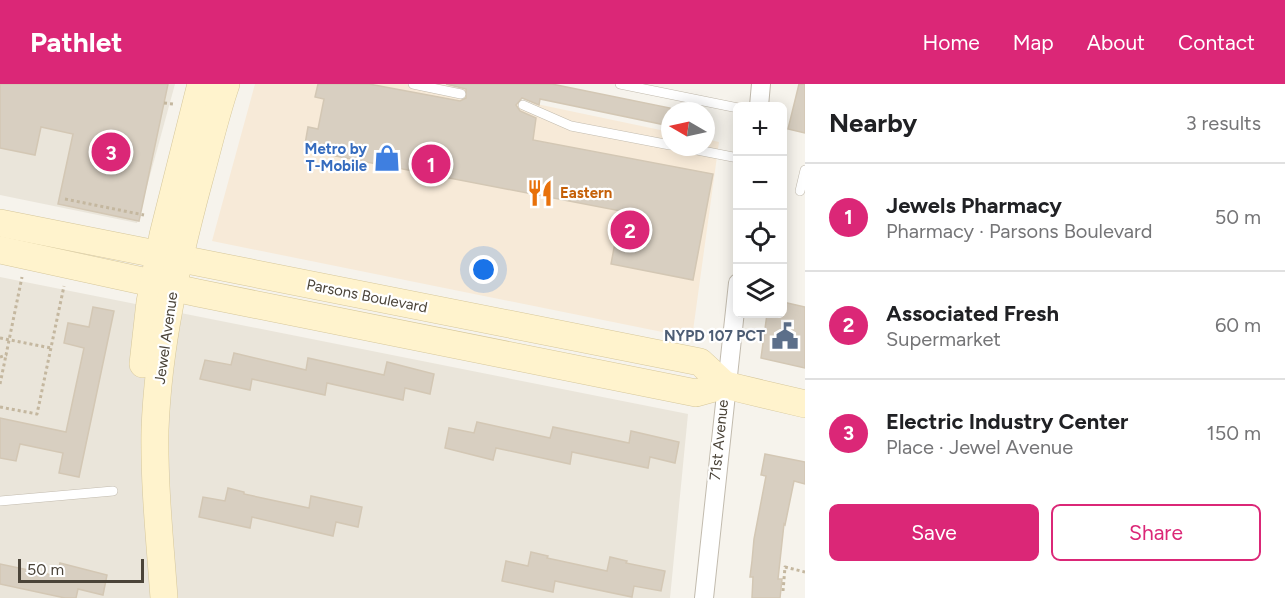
<!DOCTYPE html>
<html lang="en">
<head>
<meta charset="utf-8">
<style>
	body { margin:0; font-family:Figtree,sans-serif; background:#f6f6f6; color:#202124 }
	.controls { position:absolute; right:18px; top:18px; display:grid; overflow:hidden; border-radius:9px; box-shadow:0 3px 15px #0003 }
	.controls button { width:54px; height:54px; display:grid; place-items:center; padding:0; border:0; border-bottom:2px solid #e0e0e0; background:#fff; color:#202124; font:30px sans-serif }
	.compass { position:absolute; left:661px; top:18px; width:54px; height:54px; border-radius:50%; background:#fff; box-shadow:0 3px 15px #0003; rotate:279deg }
	.scale { position:absolute; left:18px; bottom:15px; width:126px; box-sizing:border-box; padding-left:6px; border:3px solid #4b4439; border-top:0; font-size:16px; line-height:21px; white-space:nowrap; color:#4b4439; -webkit-text-stroke:4px #fff; paint-order:stroke }
	.you { position:absolute; left:484px; top:186px; width:21px; height:21px; margin:-15px; border:4px solid #fff; border-radius:50%; background:#1a73e8; box-shadow:0 0 0 9px #1a73e833 }
	.badge { display:grid; place-items:center; width:39px; height:39px; border-radius:50%; background:#db2777; color:#fff; font-size:20px; font-weight:700 }
	.pin { position:absolute; translate:-50% -50%; border:3px solid #fff; box-shadow:0 2px 6px #0006 }
	.list { margin:0; padding:0; list-style:none }
	h2 { display:flex; justify-content:space-between; align-items:center; height:78px; margin:0; padding:0 24px; font-size:26px }
	h2 small { font-size:20px; font-weight:400; color:#757577 }
	.list li { display:grid; grid-template-columns:39px 1fr auto; gap:18px; align-items:center; box-sizing:border-box; height:108px; padding:0 24px; border-top:2px solid #e0e0e0 }
	.list b { display:block; font-size:22px; white-space:nowrap }
	.list p { margin:0; font-size:20px; white-space:nowrap; color:#757577 }
	.list em { font-size:20px; font-style:normal; color:#757577 }
	.actions { display:flex; gap:12px; padding:18px 24px }
	.actions a { flex:1; padding:14px 0; border:2px solid #db2777; border-radius:9px; text-align:center; font-size:21px; color:#db2777 }
	.actions .main { background:#db2777; color:#fff }
	.icon { flex:none; width:33px; height:33px; fill:none; stroke:currentColor; stroke-width:2; stroke-linecap:round; stroke-linejoin:round }
	.map { position:relative; flex:none; width:805px; height:514px; overflow:hidden }
	header { display:flex; align-items:center; gap:36px; box-sizing:border-box; height:84px; padding:0 30px; background:#db2777; color:#fff }
	header strong { font-size:28px }
	nav { display:flex; gap:33px; margin-inline-start:auto; font-size:21px }
	main { display:flex }
	aside { flex:1; background:#fff }
	.map>svg:first-child { display:block }
	.residential { fill:#eae5da }
	.commercial { fill:#f7ead8 }
	.building { fill:#d8cfc1; stroke:#d3c7b4; stroke-width:1.5 }
	.lines { fill:none; stroke-linecap:round; stroke-linejoin:round }
	.lane-casing { stroke:#c2bbae; stroke-width:10 }
	.street-casing { stroke:#c2bbae; stroke-width:20 }
	.secondary-casing { stroke:#d6c79b; stroke-width:28 }
	.path { stroke:#c4b79f; stroke-width:3; stroke-dasharray:3 3; stroke-linecap:butt }
	.lane { stroke:#fff; stroke-width:9 }
	.street { stroke:#fff; stroke-width:18 }
	.secondary { stroke:#fff3cd; stroke-width:27 }
	.labels { text-anchor:middle; stroke-width:4.5; stroke-linejoin:round; paint-order:stroke }
	.shop-label { font-size:15px; font-weight:bold; fill:#366cbe; stroke:#fff; text-anchor:end }
	.food-label { font-size:15px; font-weight:bold; fill:#c56008; stroke:#fff; text-anchor:start }
	.street-label { font-size:15px; fill:#4b4439; stroke:#fff }
	.service-label { font-size:15px; font-weight:bold; fill:#4e5e75; stroke:#fff; text-anchor:end }
</style>
</head>
<body>
<header>
<strong>Pathlet</strong>
<nav><a>Home</a><a>Map</a><a>About</a><a>Contact</a></nav>
</header>
<main>
<div class="map">
<svg width="805" height="514" viewBox="0 0 805 514">
	<rect width="100%" height="100%" fill="#f6f3ec"/>
	<!-- residential -->
	<g class="residential">
		<path d="M 0,0 L 175,0 L 137,139 L 0,111 Z"/>
		<path d="M 0,193 L 688,330 L 670,514 L 0,514 Z"/>
	</g>
	<!-- commercial -->
	<path class="commercial" d="M 255,0 L 441,0 L 670,48 L 670,63 L 706,63 L 706,55 L 719,58 L 692,254 L 212,157 Z"/>
	<!-- building -->
	<g class="building">
		<path d="M 0,0 L 168,0 L 139,137 L 58,120 L 73,50 L 41,43 L 35,71 L 0,64 Z"/>
		<path d="M 318,0 L 369,0 L 460,17 L 466,14 L 466,5 L 446,0 L 552,0 L 670,24 L 670,42 L 540,15 L 539,21 L 522,14 L 516,21 L 520,27 L 536,34 L 533,56 L 713,90 L 693,196 L 611,180 L 621,127 L 304,66 L 308,43 L 318,45 L 324,15 L 315,13 Z"/>
		<path d="M 799,0 L 805,0 L 805,49 L 788,45 Z"/>
		<path d="M 783,218 L 805,223 L 805,284 L 761,274 L 767,230 L 783,230 Z"/>
		<path d="M 93,223 L 114,227 L 79,393 L 59,389 L 63,369 L 20,360 L 16,377 L 0,374 L 0,334 L 66,348 L 84,264 L 64,259 L 68,239 L 89,243 Z"/>
		<path d="M 234,269 L 306,286 L 308,274 L 384,291 L 387,278 L 434,290 L 430,310 L 405,304 L 403,316 L 327,299 L 325,311 L 252,295 L 250,306 L 200,295 L 205,276 L 231,281 Z"/>
		<path d="M 477,338 L 550,354 L 553,343 L 629,359 L 631,347 L 679,358 L 675,379 L 650,373 L 648,384 L 572,368 L 570,380 L 496,364 L 493,376 L 445,364 L 449,344 L 474,349 Z"/>
		<path d="M 765,370 L 805,378 L 805,400 L 794,397 L 785,441 L 784,440 L 778,495 L 782,495 L 780,514 L 752,514 L 753,493 L 750,493 L 752,477 L 754,455 L 766,392 L 761,391 Z"/>
		<path d="M 228,404 L 244,408 L 244,410 L 309,424 L 311,412 L 362,423 L 358,443 L 336,438 L 333,452 L 252,433 L 250,444 L 199,433 L 203,413 L 225,417 Z"/>
		<path d="M 531,468 L 548,472 L 547,474 L 607,487 L 610,473 L 627,477 L 626,479 L 665,487 L 661,507 L 634,502 L 632,513 L 555,497 L 553,508 L 502,497 L 506,477 L 528,482 Z"/>
		<path d="M 60,479 L 107,491 L 103,511 L 78,505 L 76,514 L 65,514 L 0,500 L 0,480 L 57,492 Z"/>
	</g>
	<g class="lines">
		<defs>
			<g id="lane">
				<path d="M 413,0 L 461,10"/>
				<path d="M 620,0 L 738,24"/>
				<path d="M 523,21 L 571,42 L 670,61"/>
				<path d="M 682,63 L 738,74"/>
				<path d="M 800,107 L 805,86"/>
				<path d="M 0,417 L 113,407"/>
			</g>
			<g id="street">
				<path d="M 759,22 L 761,0"/>
				<path d="M 704,514 L 738,199"/>
			</g>
			<g id="secondary">
				<path d="M 0,139 L 700,278 L 725,301"/>
				<path d="M 0,166 L 198,209 L 696,309 L 725,301 L 805,320"/>
				<path d="M 143,280 L 150,218 L 163,151 L 201,0"/>
				<path d="M 164,514 C 160,458 154,402 155,346 C 158,262 177,178 199,96 C 208,64 215,32 226,0"/>
			</g>
		</defs>
		<!-- lane casing -->
		<use href="#lane" class="lane-casing"/>
		<!-- street casing -->
		<use href="#street" class="street-casing"/>
		<!-- secondary casing -->
		<use href="#secondary" class="secondary-casing"/>
		<!-- path -->
		<g class="path">
			<path d="M 164,19 L 173,20"/>
			<path d="M 65,115 L 144,131"/>
			<path d="M 0,254 L 51,264"/>
			<path d="M 0,273 L 6,271 L 22,193"/>
			<path d="M 0,300 L 6,271"/>
			<path d="M 0,323 L 37,330 L 64,202"/>
			<path d="M 783,507 L 785,483 L 805,488"/>
		</g>
		<!-- lane -->
		<use href="#lane" class="lane"/>
		<!-- street -->
		<use href="#street" class="street"/>
		<!-- secondary -->
		<use href="#secondary" class="secondary"/>
	</g>
	<!-- icons -->
	<defs>
		<symbol id="shop-bare" viewBox="-9 -9 18 18"><path d="M-5-2.5h2.3a2.7 3.5 0 0 1 5.4 0H5L5.5 6h-11ZM-1.5-2.5h3a1.5 2.3 0 0 0-3 0Z" fill="#3f7fe0" stroke="#fff" stroke-width="2.5" paint-order="stroke"/></symbol>
		<symbol id="restaurant-bare" viewBox="-9 -9 18 18"><path d="M-5-6h1v4h1v-4h1v4h1v-4h1v5L-1.5 .5V6h-2V.5L-5-1ZM5-6V6H3V1.5H1.5Q1.5-4 5-6Z" fill="#e8710a" stroke="#fff" stroke-width="2.5" paint-order="stroke"/></symbol>
		<symbol id="civic-bare" viewBox="-9 -9 18 18"><path d="M-.6-6.5H3V-4.5H.6V-3L4-1V1h2V6H-6V1h2V-1L-.6-3ZM-1.2 2.5V6h2.4V2.5Z" fill="#5c6f8a" stroke="#fff" stroke-width="2.5" paint-order="stroke"/></symbol>
	</defs>
	<g fill-rule="evenodd">
		<use href="#shop-bare" x="368" y="55" width="38" height="38"/>
		<use href="#restaurant-bare" x="521" y="90" width="38" height="38"/>
		<use href="#civic-bare" x="766" y="233" width="38" height="38"/>
	</g>
	<g class="labels">
		<!-- shop labels -->
		<g class="shop-label">
			<text x="367" y="70">Metro by<tspan x="367" dy="17">T-Mobile</tspan></text>
		</g>
		<!-- food labels -->
		<g class="food-label">
			<text x="560" y="114">Eastern</text>
		</g>
		<!-- street labels -->
		<g class="street-label">
			<text transform="translate(367 212) rotate(11)" y="5">Parsons Boulevard</text>
			<text transform="translate(166 254) rotate(-82)" y="5">Jewel Avenue</text>
			<text transform="translate(719 356) rotate(-84)" y="5">71st Avenue</text>
		</g>
		<!-- service labels -->
		<g class="service-label">
			<text x="765" y="257">NYPD 107 PCT</text>
		</g>
	</g>
</svg>
<div class="controls">
<button>+</button>
<button>−</button>
<button><svg class="icon" aria-label="locate" viewBox="0 0 24 24"><circle cx="12" cy="12" r="6"/><path d="M12 2v4M12 18v4M2 12h4M18 12h4"/></svg></button>
<button><svg class="icon" aria-label="layers" viewBox="0 0 24 24"><path d="M12 4l9 5-9 5-9-5zM3 14l9 5 9-5"/></svg></button>
</div>
<svg class="compass" viewBox="-18 -18 36 36"><path d="M0-13l5 13h-10z" fill="#e53935"/><path d="M0 13l5-13h-10z" fill="#757577"/></svg>
<div class="scale">50 m</div>
<div class="you"></div>
<div class="pin badge" style="left:431px;top:80px">1</div>
<div class="pin badge" style="left:630px;top:146px">2</div>
<div class="pin badge" style="left:111px;top:68px">3</div>
</div>
<aside>
<h2>Nearby<small>3 results</small></h2>
<ul class="list">
<li><span class="badge">1</span><div><b>Jewels Pharmacy</b><p>Pharmacy · Parsons Boulevard</p></div><em>50 m</em></li>
<li><span class="badge">2</span><div><b>Associated Fresh</b><p>Supermarket</p></div><em>60 m</em></li>
<li><span class="badge">3</span><div><b>Electric Industry Center</b><p>Place · Jewel Avenue</p></div><em>150 m</em></li>
</ul>
<div class="actions"><a class="main">Save</a><a>Share</a></div>
</aside>
</main>
</body>
</html>
